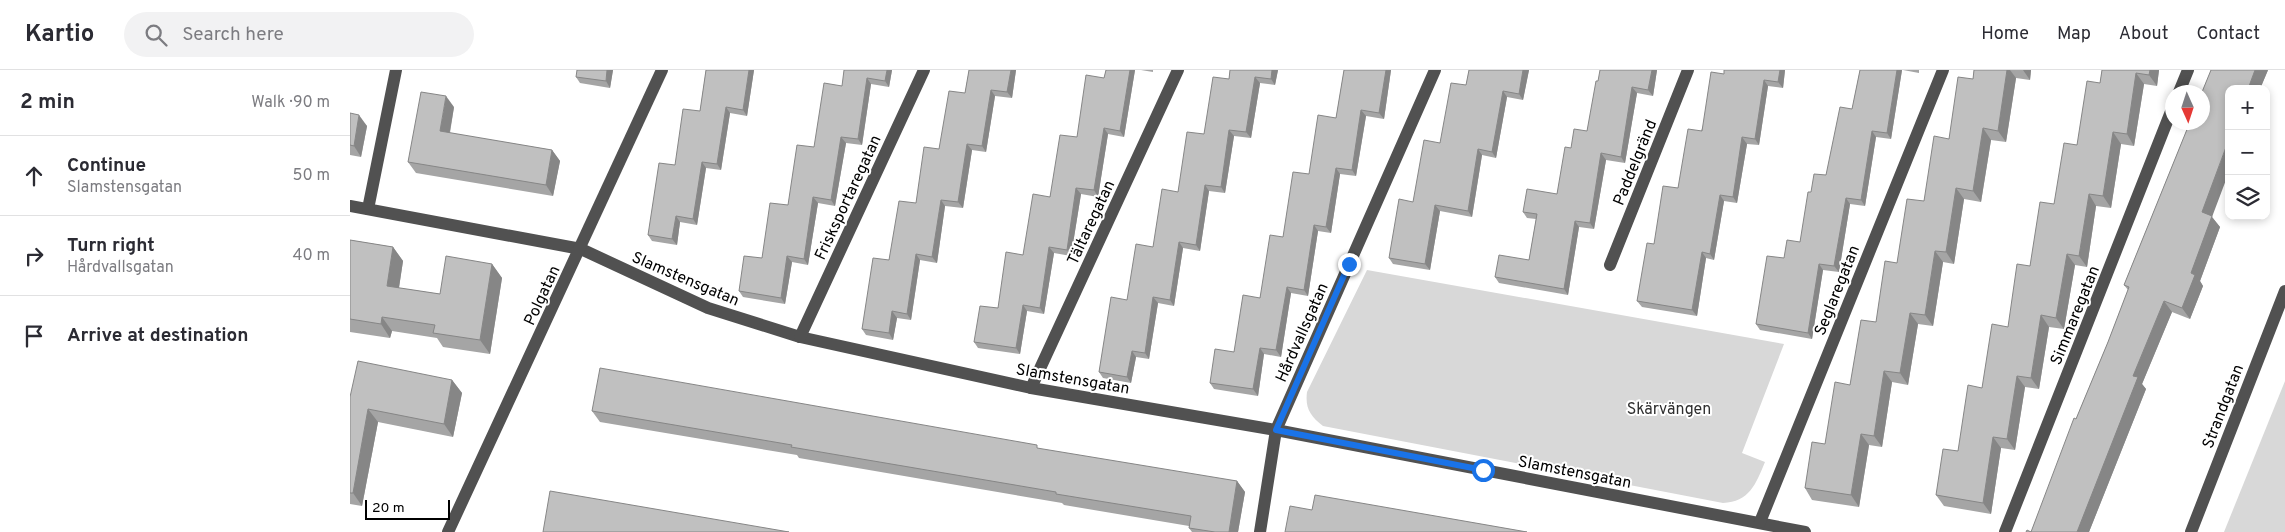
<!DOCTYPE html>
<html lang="en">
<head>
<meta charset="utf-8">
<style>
	body { margin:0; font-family:Overpass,sans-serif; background:#f2f2f3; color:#2b2b33 }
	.controls { position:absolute; right:15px; top:15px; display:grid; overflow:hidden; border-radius:10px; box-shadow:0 2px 8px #0003 }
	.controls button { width:45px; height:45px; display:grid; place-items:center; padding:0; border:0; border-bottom:1px solid #e1e1e2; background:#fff; color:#2b2b33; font:25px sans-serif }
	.compass { position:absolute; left:1815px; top:15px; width:45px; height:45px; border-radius:50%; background:#fff; box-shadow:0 2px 8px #0003; rotate:177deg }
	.scale { position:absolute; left:15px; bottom:12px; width:85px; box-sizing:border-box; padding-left:5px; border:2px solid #000; border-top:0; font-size:14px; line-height:18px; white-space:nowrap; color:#000; -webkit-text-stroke:4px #fff; paint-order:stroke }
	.stop { position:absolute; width:15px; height:15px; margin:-11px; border:4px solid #1a73e8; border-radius:50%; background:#fff }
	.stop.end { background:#1a73e8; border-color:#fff; box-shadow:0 1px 5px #0008 }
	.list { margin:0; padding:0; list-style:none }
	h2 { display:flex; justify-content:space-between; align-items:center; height:65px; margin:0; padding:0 20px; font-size:21px }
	h2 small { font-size:16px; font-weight:400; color:#7c7c81 }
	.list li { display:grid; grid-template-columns:32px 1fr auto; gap:15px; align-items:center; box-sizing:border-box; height:80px; padding:0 20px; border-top:1px solid #e1e1e2 }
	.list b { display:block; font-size:19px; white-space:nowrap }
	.list p { margin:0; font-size:16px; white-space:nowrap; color:#7c7c81 }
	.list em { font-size:16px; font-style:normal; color:#7c7c81 }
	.icon { flex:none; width:28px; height:28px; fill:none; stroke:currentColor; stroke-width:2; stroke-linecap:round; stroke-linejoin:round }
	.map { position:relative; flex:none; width:1935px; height:462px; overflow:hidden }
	header { display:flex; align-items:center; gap:30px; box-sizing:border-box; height:70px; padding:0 25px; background:#fff; border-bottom:1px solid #e1e1e2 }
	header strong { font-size:24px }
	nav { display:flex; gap:28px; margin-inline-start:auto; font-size:18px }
	.search { width:350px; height:45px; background:#f2f2f3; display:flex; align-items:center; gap:12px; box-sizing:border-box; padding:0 18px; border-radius:28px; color:#7c7c81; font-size:19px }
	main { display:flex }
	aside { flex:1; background:#fff }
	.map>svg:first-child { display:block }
	.green { fill:#d8d8d8 }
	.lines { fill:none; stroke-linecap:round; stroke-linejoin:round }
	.minor { stroke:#515151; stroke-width:12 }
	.wall { fill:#a5a5a5 }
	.shaded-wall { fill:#868686 }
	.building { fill:#c0c0c0; stroke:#868686 }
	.route { stroke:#1a73e8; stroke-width:6 }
	.labels { text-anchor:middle; stroke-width:4; stroke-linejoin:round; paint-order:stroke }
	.street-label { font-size:16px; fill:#000; stroke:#fff }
	.park-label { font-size:16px; fill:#2f2f2f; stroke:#fff }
</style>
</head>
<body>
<header>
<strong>Kartio</strong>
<div class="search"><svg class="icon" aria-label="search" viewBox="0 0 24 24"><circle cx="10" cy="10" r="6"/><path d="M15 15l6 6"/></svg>Search here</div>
<nav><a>Home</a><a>Map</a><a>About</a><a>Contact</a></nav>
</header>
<main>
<aside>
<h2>2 min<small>Walk · 90 m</small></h2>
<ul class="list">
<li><svg class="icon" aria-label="ahead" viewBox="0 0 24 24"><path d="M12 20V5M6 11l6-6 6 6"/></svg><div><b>Continue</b><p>Slamstensgatan</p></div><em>50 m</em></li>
<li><svg class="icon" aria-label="right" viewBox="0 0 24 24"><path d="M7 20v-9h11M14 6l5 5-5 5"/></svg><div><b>Turn right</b><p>Hårdvallsgatan</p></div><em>40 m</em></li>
<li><svg class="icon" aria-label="arrive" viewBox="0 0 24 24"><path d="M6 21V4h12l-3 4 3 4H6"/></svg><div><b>Arrive at destination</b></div></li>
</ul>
</aside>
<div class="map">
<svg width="1935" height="462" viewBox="0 0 1935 462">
	<rect width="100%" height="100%" fill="#fff"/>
	<!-- green -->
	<g class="green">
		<path d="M 1017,200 L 1434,274 L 1392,383 L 1415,392 C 1406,414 1399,432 1373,433 L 973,356 C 960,346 955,338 957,322 Z"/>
		<path d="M 1935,311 L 1935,462 L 1874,462 Z"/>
	</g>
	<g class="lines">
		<!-- minor -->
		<g class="minor">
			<path d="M 1829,22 L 1838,0"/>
			<path d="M 0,136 L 231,179 L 358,238 L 450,267 L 681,318 L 926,360 L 1455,462"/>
			<path d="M 18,139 L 46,0"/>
			<path d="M 1260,195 L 1338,0"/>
			<path d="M 450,267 L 574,0"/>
			<path d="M 681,318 L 828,0"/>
			<path d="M 1410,452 L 1593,0"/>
			<path d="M 98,462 L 312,0"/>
			<path d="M 910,462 L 926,360 L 1085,0"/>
			<path d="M 1655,462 L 1822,39"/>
			<path d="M 1841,462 L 1935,221"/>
		</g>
	</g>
	<!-- wall -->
	<g class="wall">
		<path d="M 263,0 L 260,18 L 230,13 L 226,7 Z"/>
		<path d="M 356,0 L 404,0 L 397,46 L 380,43 L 371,100 L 356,98 L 347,155 L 330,152 L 327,175 L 302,171 L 298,165 L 325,95 L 350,41 Z"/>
		<path d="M 542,0 L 539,17 L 521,14 L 512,75 L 496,73 L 485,136 L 468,133 L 458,195 L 442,192 L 435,234 L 393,227 L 389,221 L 412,188 L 438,135 L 492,16 Z"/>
		<path d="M 619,0 L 666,0 L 662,28 L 645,26 L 636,82 L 622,80 L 613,138 L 595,136 L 587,193 L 570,190 L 561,250 L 547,248 L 543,270 L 516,265 L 512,259 L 539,190 L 566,133 L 615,23 Z"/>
		<path d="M 756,0 L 785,0 L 774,67 L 758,64 L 748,127 L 731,124 L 721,186 L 704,183 L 694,244 L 677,241 L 670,284 L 628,278 L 624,272 L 648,238 L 673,185 L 754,8 Z"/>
		<path d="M 791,0 L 803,0 L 803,2 Z"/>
		<path d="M 880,0 L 928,0 L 925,15 L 910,13 L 901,68 L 884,66 L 875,123 L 859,121 L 850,181 L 833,178 L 824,236 L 808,233 L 799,289 L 786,287 L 781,313 L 753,308 L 749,302 L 777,230 L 803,177 L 879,9 Z"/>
		<path d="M 994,0 L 1041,0 L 1034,49 L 1016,46 L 1006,106 L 990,104 L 981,163 L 968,161 L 958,226 L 941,223 L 931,287 L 914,284 L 908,326 L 864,319 L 860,313 L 884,282 L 910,228 L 933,167 L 959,104 L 986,48 Z"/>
		<path d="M 1119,0 L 1179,0 L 1173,30 L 1157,27 L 1146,88 L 1132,85 L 1122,147 L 1090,141 L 1080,200 L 1043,194 L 1039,188 L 1116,15 Z"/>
		<path d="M 1307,0 L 1303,26 L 1287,23 L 1275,93 L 1256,90 L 1244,159 L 1229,157 L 1218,225 L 1149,213 L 1145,207 L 1179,190 L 1186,149 L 1177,148 L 1173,142 L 1207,124 L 1221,78 L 1237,61 L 1248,11 Z"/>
		<path d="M 1374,0 L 1435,0 L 1433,18 L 1418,16 L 1409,75 L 1397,74 L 1387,133 L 1374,131 L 1364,190 L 1356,188 L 1347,246 L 1292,237 L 1287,231 L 1304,174 L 1328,118 L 1374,4 Z"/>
		<path d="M 1510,0 L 1552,0 L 1541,69 L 1526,67 L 1515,136 L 1500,134 L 1489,202 L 1473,200 L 1462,269 L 1410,260 L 1406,254 L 1434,188 L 1450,172 L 1461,122 L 1476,105 L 1502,39 Z"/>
		<path d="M 1553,0 L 1569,0 L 1569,3 Z"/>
		<path d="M 1624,0 L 1681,0 L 1680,10 L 1666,8 L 1656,72 L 1641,70 L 1631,132 L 1614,129 L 1604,194 L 1593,192 L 1583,256 L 1568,254 L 1558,315 L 1542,312 L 1532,377 L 1519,375 L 1509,437 L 1462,430 L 1455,418 L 1475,374 L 1500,315 L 1526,252 L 1547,193 L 1574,131 L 1623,9 Z"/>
		<path d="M 1752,0 L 1809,0 L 1807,16 L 1794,14 L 1784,76 L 1771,74 L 1761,138 L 1746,136 L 1737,197 L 1725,195 L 1714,259 L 1699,257 L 1689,319 L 1675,317 L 1665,380 L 1651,378 L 1641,444 L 1594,436 L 1586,425 L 1608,381 L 1632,318 L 1658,257 L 1680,196 L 1727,75 L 1750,13 Z"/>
		<path d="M 1861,0 L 1918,0 L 1910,19 L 1879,19 L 1862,147 L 1870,157 L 1850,211 L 1853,216 L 1840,249 L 1822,242 L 1792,314 L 1796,319 L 1739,462 L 1676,462 L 1681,462 L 1726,349 L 1758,272 L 1778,220 L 1774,215 Z"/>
		<path d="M 104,37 L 100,63 L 202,80 L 210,91 L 203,126 L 66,103 L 58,92 Z"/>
		<path d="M 0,43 L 17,56 L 11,87 L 0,85 Z"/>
		<path d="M 0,170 L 43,177 L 53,191 L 49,218 L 90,224 L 142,194 L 152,208 L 140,284 L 93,277 L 87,268 L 42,261 L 40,268 L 0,262 Z"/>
		<path d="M 102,310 L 112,323 L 103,367 L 28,352 L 12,436 L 0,434 L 0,327 Z"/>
		<path d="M 242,341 L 887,411 L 895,422 L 888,462 L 842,462 L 839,458 L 839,456 L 714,435 L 712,433 L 449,388 L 447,385 L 250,352 Z"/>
	</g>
	<!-- shaded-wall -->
	<g class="shaded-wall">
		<path d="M 257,0 L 263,0 L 260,18 L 256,11 Z"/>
		<path d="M 399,0 L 404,0 L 397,46 L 393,40 Z"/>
		<path d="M 537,0 L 542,0 L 539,17 L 535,11 Z"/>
		<path d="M 661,0 L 666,0 L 662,28 L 657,22 Z"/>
		<path d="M 780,0 L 785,0 L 774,67 L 770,61 Z"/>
		<path d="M 922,0 L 928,0 L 925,15 L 921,9 Z"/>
		<path d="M 1036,0 L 1041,0 L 1034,49 L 1029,43 Z"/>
		<path d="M 1173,0 L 1179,0 L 1173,30 L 1169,24 Z"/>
		<path d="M 1302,0 L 1307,0 L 1303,26 L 1298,20 Z"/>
		<path d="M 1430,0 L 1435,0 L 1433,18 L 1428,12 Z"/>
		<path d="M 1547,0 L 1552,0 L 1541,69 L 1537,63 Z"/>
		<path d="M 1657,0 L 1660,0 L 1666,8 L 1656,72 L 1648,61 Z"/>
		<path d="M 1673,0 L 1681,0 L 1680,10 Z"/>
		<path d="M 1800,0 L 1809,0 L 1807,16 L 1799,5 Z"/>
		<path d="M 1905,0 L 1918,0 L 1910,19 L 1898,19 Z"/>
		<path d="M 1786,3 L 1794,14 L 1784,76 L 1777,64 Z"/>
		<path d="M 905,7 L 910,13 L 901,68 L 896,62 Z"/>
		<path d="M 517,8 L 521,14 L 512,75 L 508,69 Z"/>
		<path d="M 1414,10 L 1418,16 L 1409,75 L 1405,69 Z"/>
		<path d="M 1282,17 L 1287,23 L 1275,93 L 1271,87 Z"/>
		<path d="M 641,20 L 645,26 L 636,82 L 632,76 Z"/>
		<path d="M 1153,21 L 1157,27 L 1146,88 L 1142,82 Z"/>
		<path d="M 96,26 L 104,37 L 98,72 L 90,61 Z"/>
		<path d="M 376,37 L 380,43 L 371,100 L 367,94 Z"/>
		<path d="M 1011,40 L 1016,46 L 1006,106 L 1002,100 Z"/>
		<path d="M 9,45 L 17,56 L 11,87 L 4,76 Z"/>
		<path d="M 754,58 L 758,64 L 748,127 L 744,120 Z"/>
		<path d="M 1633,58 L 1641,70 L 1631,132 L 1623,121 Z"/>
		<path d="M 879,60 L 884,66 L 875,123 L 871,117 Z"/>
		<path d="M 1522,61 L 1526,67 L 1515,136 L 1511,130 Z"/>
		<path d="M 1763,62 L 1771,74 L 1761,138 L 1753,126 Z"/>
		<path d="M 491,67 L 496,73 L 485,136 L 481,130 Z"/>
		<path d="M 1392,67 L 1397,74 L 1387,133 L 1383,127 Z"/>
		<path d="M 1879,69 L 1879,102 L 1862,147 L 1870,157 L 1850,211 L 1853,216 L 1840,249 L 1832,238 L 1841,203 L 1852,142 Z"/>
		<path d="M 617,74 L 622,80 L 613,138 L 608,132 Z"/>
		<path d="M 1128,79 L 1132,85 L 1122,147 L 1118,141 Z"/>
		<path d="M 202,80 L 210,91 L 203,126 L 196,115 Z"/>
		<path d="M 1251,83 L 1256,90 L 1244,159 L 1240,153 Z"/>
		<path d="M 352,92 L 356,98 L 347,155 L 343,149 Z"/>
		<path d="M 986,98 L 990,104 L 981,163 L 976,157 Z"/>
		<path d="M 855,115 L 859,121 L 850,181 L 846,175 Z"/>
		<path d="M 726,118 L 731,124 L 721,186 L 717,180 Z"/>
		<path d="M 1606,118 L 1614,129 L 1604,194 L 1596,182 Z"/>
		<path d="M 1739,124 L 1746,136 L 1737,197 L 1729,186 Z"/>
		<path d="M 1370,125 L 1374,131 L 1364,190 L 1360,184 Z"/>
		<path d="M 463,127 L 468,133 L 458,195 L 454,189 Z"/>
		<path d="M 1496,128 L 1500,134 L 1489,202 L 1484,196 Z"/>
		<path d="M 591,130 L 595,136 L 587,193 L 582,187 Z"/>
		<path d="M 1085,135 L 1090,141 L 1080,200 L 1075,194 Z"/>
		<path d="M 326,146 L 330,152 L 327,175 L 322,169 Z"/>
		<path d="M 1225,151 L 1229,157 L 1218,225 L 1214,219 Z"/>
		<path d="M 964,155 L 968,161 L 958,226 L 954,220 Z"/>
		<path d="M 829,172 L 833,178 L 824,236 L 820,230 Z"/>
		<path d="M 43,177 L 53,191 L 47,230 L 37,216 Z"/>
		<path d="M 699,177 L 704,183 L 694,244 L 690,238 Z"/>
		<path d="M 1585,181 L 1593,192 L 1583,256 L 1575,245 Z"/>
		<path d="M 1352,182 L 1356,188 L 1347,246 L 1342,240 Z"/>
		<path d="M 566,184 L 570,190 L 561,250 L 557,244 Z"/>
		<path d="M 1717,184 L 1725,195 L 1714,259 L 1706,248 Z"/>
		<path d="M 437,186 L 442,192 L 435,234 L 431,228 Z"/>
		<path d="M 142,194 L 152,208 L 140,284 L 130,270 Z"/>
		<path d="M 1469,194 L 1473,200 L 1462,269 L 1458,263 Z"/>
		<path d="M 937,217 L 941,223 L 931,287 L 926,280 Z"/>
		<path d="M 803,227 L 808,233 L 799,289 L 795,283 Z"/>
		<path d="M 1814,231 L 1822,242 L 1792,314 L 1796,319 L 1739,462 L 1727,462 L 1783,306 Z"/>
		<path d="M 673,235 L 677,241 L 670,284 L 666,278 Z"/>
		<path d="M 542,241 L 547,248 L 543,270 L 539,263 Z"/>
		<path d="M 1560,243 L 1568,254 L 1558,315 L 1550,303 Z"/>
		<path d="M 1691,245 L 1699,257 L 1689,319 L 1681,308 Z"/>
		<path d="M 32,247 L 42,261 L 40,268 L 31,254 Z"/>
		<path d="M 910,278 L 914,284 L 908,326 L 903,319 Z"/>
		<path d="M 782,281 L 786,287 L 781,313 L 777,307 Z"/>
		<path d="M 1534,301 L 1542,312 L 1532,377 L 1524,366 Z"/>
		<path d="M 1667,306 L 1675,317 L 1665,380 L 1657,369 Z"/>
		<path d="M 102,310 L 112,323 L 103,367 L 94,354 Z"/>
		<path d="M 18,339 L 28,352 L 12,436 L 3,423 Z"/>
		<path d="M 1511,364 L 1519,375 L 1509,437 L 1501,425 Z"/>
		<path d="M 1643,367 L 1651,378 L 1641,444 L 1633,433 Z"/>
		<path d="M 887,411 L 895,422 L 888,462 L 879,462 Z"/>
	</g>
	<!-- building -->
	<g class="building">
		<path d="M 227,0 L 257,0 L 256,11 L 226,7 Z"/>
		<path d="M 356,0 L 399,0 L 393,40 L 376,37 L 367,94 L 352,92 L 343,149 L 326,146 L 322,169 L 298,165 L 309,93 L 325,95 L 333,39 L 350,41 Z"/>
		<path d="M 494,0 L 537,0 L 535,11 L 517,8 L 508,69 L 491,67 L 481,130 L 463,127 L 454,189 L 437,186 L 431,228 L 389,221 L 394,186 L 412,188 L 420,133 L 438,135 L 447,75 L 464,77 L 474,13 L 492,16 Z"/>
		<path d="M 619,0 L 661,0 L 657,22 L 641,20 L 632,76 L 617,74 L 608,132 L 591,130 L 582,187 L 566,184 L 557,244 L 542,241 L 539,263 L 512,259 L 523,188 L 539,190 L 549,131 L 566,133 L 574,77 L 589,79 L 599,21 L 615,23 Z"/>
		<path d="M 756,0 L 780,0 L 770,61 L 754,58 L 744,120 L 726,118 L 717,180 L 699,177 L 690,238 L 673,235 L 666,278 L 624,272 L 630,236 L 648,238 L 656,182 L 673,185 L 683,124 L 700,127 L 710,65 L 727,67 L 736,5 L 754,8 Z"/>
		<path d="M 880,0 L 922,0 L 921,9 L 905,7 L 896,62 L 879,60 L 871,117 L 855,115 L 846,175 L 829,172 L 820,230 L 803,227 L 795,283 L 782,281 L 777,307 L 749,302 L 761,227 L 777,230 L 786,174 L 803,177 L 812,119 L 828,122 L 837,62 L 854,64 L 863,7 L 879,9 Z"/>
		<path d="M 994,0 L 1036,0 L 1029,43 L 1011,40 L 1002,100 L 986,98 L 976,157 L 964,155 L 954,220 L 937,217 L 926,280 L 910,278 L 903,319 L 860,313 L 865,279 L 884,282 L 893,225 L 910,228 L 920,165 L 933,167 L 943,102 L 959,104 L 968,45 L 986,48 Z"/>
		<path d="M 1119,0 L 1173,0 L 1169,24 L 1153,21 L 1142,82 L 1128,79 L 1118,141 L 1085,135 L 1075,194 L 1039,188 L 1049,129 L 1063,132 L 1074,70 L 1090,73 L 1101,13 L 1116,15 Z"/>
		<path d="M 1250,0 L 1302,0 L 1298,20 L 1282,17 L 1271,87 L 1251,83 L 1240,153 L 1225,151 L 1214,219 L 1145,207 L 1149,185 L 1179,190 L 1187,144 L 1173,142 L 1177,119 L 1207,124 L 1215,77 L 1221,78 L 1224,59 L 1237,61 L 1246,11 L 1248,11 Z"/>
		<path d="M 1374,0 L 1430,0 L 1428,12 L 1414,10 L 1405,69 L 1392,67 L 1383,127 L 1370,125 L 1360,184 L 1352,182 L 1342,240 L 1287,231 L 1297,173 L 1304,174 L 1313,116 L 1328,118 L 1338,59 L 1352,61 L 1361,2 L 1374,4 Z"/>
		<path d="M 1510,0 L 1547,0 L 1537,63 L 1522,61 L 1511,130 L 1496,128 L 1484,196 L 1469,194 L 1458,263 L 1406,254 L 1417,186 L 1434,188 L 1437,170 L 1450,172 L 1458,122 L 1461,122 L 1464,104 L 1476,105 L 1490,37 L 1502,39 Z"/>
		<path d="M 1624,0 L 1657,0 L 1648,61 L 1633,58 L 1623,121 L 1606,118 L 1596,182 L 1585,181 L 1575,245 L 1560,243 L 1550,303 L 1534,301 L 1524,366 L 1511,364 L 1501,425 L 1455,418 L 1462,372 L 1475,374 L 1485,312 L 1500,315 L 1511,250 L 1526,252 L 1535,191 L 1547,193 L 1557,129 L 1574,131 L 1584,66 L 1599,69 L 1608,7 L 1623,9 Z"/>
		<path d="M 1752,0 L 1800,0 L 1799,5 L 1786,3 L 1777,64 L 1763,62 L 1753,126 L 1739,124 L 1729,186 L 1717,184 L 1706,248 L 1691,245 L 1681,308 L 1667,306 L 1657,369 L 1643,367 L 1633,433 L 1586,425 L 1593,379 L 1608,381 L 1618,315 L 1632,318 L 1642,254 L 1658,257 L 1667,194 L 1680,196 L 1690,132 L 1704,134 L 1714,73 L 1727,75 L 1737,11 L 1750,13 Z"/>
		<path d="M 1861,0 L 1905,0 L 1898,19 L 1879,19 L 1879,69 L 1852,142 L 1862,146 L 1841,203 L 1845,205 L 1832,238 L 1814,231 L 1783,306 L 1788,307 L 1727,462 L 1676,462 L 1677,460 L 1681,462 L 1724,348 L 1726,349 L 1758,272 L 1779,217 L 1774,215 L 1840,52 L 1852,52 L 1852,22 Z"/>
		<path d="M 71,22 L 96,26 L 90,61 L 202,80 L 196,115 L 58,92 Z"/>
		<path d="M 0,43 L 9,45 L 4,76 L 0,75 Z"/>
		<path d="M 0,170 L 43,177 L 37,216 L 90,224 L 96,186 L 142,194 L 130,270 L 83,263 L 85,255 L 32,247 L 31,254 L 0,249 Z"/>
		<path d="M 8,291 L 102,310 L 94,354 L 18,339 L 3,423 L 0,423 L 0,327 Z"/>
		<path d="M 250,298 L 687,375 L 687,378 L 887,411 L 879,462 L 865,462 L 839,458 L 841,446 L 706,424 L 706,422 L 441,377 L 442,375 L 242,341 Z"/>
		<path d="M 200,421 L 439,462 L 193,462 Z"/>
		<path d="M 965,425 L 1177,462 L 935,462 L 940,436 L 962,440 Z"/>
	</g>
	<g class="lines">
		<!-- route -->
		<path class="route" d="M 999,194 L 926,360 L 1133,400"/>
	</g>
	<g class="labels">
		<!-- street labels -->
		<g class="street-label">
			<text transform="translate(1284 92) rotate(-68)" y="6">Paddelgränd</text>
			<text transform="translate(497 127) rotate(-65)" y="6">Frisksportaregatan</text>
			<text transform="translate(740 152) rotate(-65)" y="6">Tältaregatan</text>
			<text transform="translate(336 208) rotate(23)" y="6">Slamstensgatan</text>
			<text transform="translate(1486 220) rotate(-68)" y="6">Seglaregatan</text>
			<text transform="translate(191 225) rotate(-65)" y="6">Polgatan</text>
			<text transform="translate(1724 245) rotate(-68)" y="6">Simmaregatan</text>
			<text transform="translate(951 262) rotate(-66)" y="6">Hårdvallsgatan</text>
			<text transform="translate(723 308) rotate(10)" y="6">Slamstensgatan</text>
			<text transform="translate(1872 336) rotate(-69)" y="6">Strandgatan</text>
			<text transform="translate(1225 401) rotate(11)" y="6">Slamstensgatan</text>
		</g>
		<!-- park labels -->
		<g class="park-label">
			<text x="1319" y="344">Skärvängen</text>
		</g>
	</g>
</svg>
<div class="controls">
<button>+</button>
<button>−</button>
<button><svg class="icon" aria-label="layers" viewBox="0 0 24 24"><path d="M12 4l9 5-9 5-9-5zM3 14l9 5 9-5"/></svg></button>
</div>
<svg class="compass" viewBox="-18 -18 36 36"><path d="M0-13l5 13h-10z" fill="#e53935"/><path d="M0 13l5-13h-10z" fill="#7c7c81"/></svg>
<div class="scale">20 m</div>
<div class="stop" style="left:1133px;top:400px"></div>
<div class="stop end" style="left:999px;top:194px"></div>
</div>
</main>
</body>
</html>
